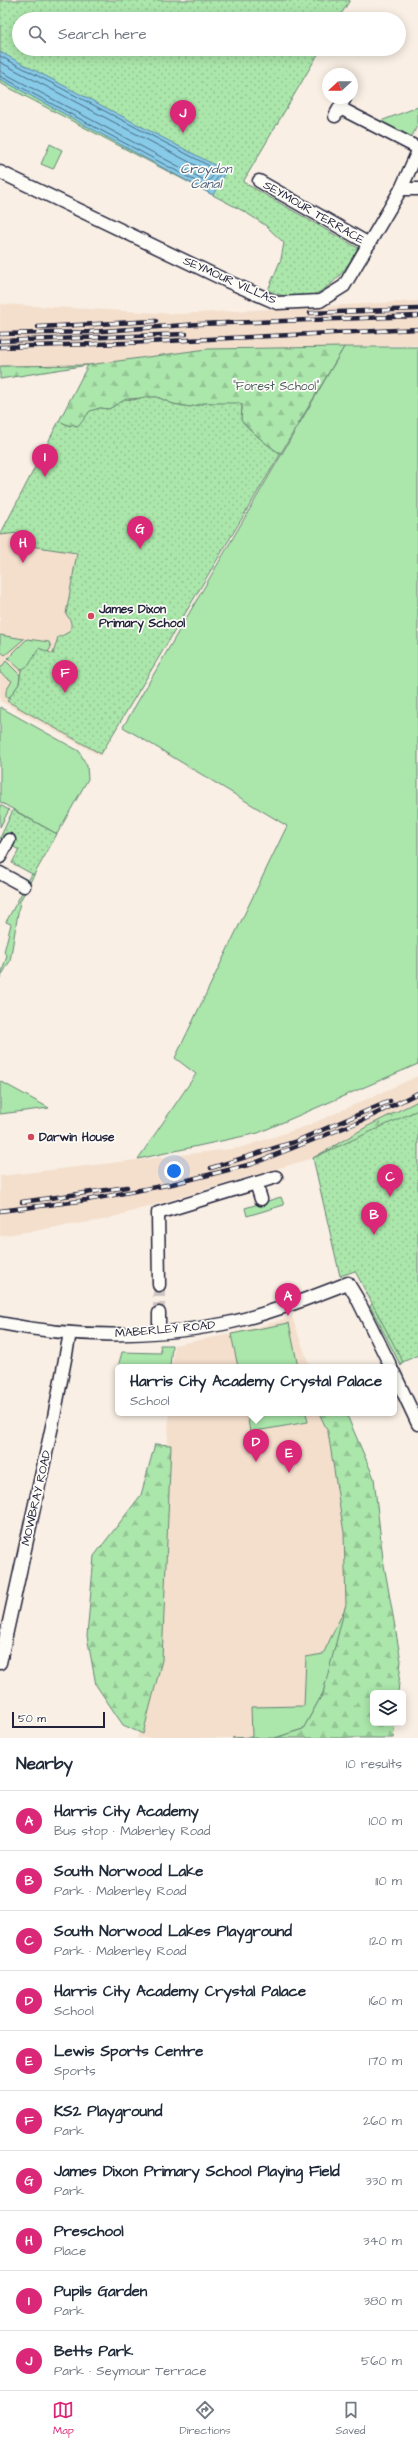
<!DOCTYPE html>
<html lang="en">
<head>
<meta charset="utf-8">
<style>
	body { margin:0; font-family:"Architects Daughter",sans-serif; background:#f2f2f3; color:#1f2937 }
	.controls { position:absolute; right:12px; bottom:12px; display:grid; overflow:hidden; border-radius:6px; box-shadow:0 2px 10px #0003 }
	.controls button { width:36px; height:36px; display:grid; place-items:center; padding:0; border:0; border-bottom:1px solid #e0e1e3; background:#fff; color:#1f2937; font:20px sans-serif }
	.compass { position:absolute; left:322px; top:68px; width:36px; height:36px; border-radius:50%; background:#fff; box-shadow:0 2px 10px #0003; rotate:248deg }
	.scale { position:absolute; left:12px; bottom:10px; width:93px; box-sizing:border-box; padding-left:4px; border:2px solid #22223b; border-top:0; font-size:11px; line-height:14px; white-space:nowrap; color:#22223b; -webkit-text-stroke:3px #fdfcf7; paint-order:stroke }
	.you { position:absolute; left:174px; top:1171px; width:14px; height:14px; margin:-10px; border:3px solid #fff; border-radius:50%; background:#1a73e8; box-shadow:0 0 0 6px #1a73e833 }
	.badge { display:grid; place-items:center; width:26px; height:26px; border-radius:50%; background:#db2777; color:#fff; font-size:13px; font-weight:700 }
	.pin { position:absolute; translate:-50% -33px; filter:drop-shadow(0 1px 2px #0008) }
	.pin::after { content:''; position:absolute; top:21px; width:14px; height:12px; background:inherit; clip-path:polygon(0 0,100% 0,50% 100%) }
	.popup { position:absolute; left:115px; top:1364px; width:282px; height:52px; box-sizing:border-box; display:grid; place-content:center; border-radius:6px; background:#fff; filter:drop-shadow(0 1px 3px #0005); font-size:13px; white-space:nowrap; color:#747a83 }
	.popup b { font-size:15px; color:#1f2937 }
	.popup::after { content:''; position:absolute; left:50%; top:100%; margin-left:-8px; border:8px solid transparent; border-top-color:#fff }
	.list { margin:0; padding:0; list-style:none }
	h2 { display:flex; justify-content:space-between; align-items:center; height:52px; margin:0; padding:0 16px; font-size:17px }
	h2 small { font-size:13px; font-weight:400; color:#747a83 }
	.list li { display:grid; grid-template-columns:26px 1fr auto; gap:12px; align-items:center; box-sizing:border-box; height:60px; padding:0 16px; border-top:1px solid #e0e1e3 }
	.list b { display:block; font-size:15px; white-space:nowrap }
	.list p { margin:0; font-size:13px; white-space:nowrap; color:#747a83 }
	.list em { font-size:13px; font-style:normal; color:#747a83 }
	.icon { flex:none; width:22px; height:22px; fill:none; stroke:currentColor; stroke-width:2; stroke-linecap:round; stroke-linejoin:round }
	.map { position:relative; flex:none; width:418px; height:1738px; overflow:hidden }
	.search { position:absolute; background:#fff; box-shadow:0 2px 10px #0003; left:12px; right:12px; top:12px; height:44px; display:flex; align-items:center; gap:10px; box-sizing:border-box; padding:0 14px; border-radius:22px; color:#747a83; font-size:15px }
	.sheet { height:652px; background:#fff }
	nav { display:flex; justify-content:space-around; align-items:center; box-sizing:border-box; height:56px; border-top:1px solid #e0e1e3; background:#fff; font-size:11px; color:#747a83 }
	nav a { display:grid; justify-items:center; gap:2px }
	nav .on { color:#db2777 }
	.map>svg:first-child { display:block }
	.built { fill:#f4dfcd }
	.grass { fill:#abe6ab; stroke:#668473 }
	.forest { fill:url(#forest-firs); stroke:#668473 }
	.park { fill:url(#park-dots); stroke:#668473 }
	.water { fill:#87cbe8; stroke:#5f87a3 }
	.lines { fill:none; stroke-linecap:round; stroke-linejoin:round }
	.shore { stroke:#4a6680; stroke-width:1 }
	.minor-tunnel { stroke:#cec6c2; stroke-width:12; stroke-dasharray:12 6; stroke-linecap:butt }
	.minor-casing { stroke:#22223b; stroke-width:15 }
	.minor { stroke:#fdfcf7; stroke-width:12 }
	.rail-casing { stroke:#22223b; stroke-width:4.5 }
	.rail { stroke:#fdfcf7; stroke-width:3; stroke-dasharray:9; stroke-linecap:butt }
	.poi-dot { fill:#d1495b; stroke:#fdfcf7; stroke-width:1.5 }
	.labels { text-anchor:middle; stroke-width:3.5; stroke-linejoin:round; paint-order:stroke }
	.street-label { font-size:12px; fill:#22223b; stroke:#fdfcf7 }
	.park-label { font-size:12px; fill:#4b5d5d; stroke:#fdfcf7 }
	.poi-label { font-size:12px; font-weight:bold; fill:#22223b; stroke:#fdfcf7; text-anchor:start }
	.water-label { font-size:13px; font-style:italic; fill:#455d78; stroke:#fdfcf7 }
</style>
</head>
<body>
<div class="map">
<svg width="418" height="1738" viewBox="0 0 418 1738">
	<defs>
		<pattern id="forest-firs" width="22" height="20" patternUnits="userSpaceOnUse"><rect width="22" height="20" fill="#abe6ab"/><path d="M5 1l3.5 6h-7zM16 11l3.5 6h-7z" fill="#93c594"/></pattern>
		<pattern id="park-dots" width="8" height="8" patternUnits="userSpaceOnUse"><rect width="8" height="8" fill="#abe6ab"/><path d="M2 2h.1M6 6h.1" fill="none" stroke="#93c594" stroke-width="1.8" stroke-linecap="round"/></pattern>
	</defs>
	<rect width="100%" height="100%" fill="#f9efe4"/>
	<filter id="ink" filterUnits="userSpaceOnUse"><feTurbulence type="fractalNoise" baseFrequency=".025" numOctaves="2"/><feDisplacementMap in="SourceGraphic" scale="8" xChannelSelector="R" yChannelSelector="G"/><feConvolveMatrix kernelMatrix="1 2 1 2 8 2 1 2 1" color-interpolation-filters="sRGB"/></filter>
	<g filter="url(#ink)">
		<!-- built -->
		<g class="built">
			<path d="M 418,301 L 418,345 L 344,347 L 100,756 L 0,701 L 0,535 L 88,365 L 0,379 L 0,304 L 178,314 Z"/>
			<path d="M 418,1076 L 418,1102 L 313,1158 L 103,1220 L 0,1236 L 0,1176 L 239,1148 L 307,1126 Z"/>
			<path d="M 292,1317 L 310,1367 L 172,1367 L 174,1345 L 231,1334 Z"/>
			<path d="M 169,1413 L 327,1413 L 373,1693 L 374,1738 L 137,1738 L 159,1660 Z"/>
		</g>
		<!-- grass -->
		<g class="grass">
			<path d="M 418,107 L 418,124 L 411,138 L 378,122 Z"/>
			<path d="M 50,144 L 62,150 L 53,169 L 41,164 Z"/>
			<path d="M 344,347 L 418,347 L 418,1064 L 258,1133 L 138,1159 L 196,1074 L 175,1058 L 287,826 L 123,727 Z"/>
			<path d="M 0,635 L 24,639 L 5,655 L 0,651 Z"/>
			<path d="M 27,639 L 49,642 L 51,647 L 47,654 L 22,671 L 8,658 Z"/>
			<path d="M 6,661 L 20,675 L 19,684 L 10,697 L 6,697 L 6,691 L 12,681 L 0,673 L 0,669 Z"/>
			<path d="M 0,707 L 79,751 L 87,766 L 88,779 L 57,834 L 0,802 Z"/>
			<path d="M 0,805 L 9,810 L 0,827 Z"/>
			<path d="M 32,874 L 34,875 L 20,901 L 10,961 L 0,978 L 7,956 L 4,952 L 11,924 L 6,922 Z"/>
			<path d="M 0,1081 L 49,1108 L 0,1114 Z"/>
			<path d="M 281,1197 L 284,1205 L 247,1216 L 245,1208 Z"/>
			<path d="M 289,1323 L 298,1367 L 238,1367 L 231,1334 Z"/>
			<path d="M 160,1345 L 172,1345 L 170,1367 L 118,1367 L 122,1352 L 161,1353 Z"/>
			<path d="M 247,1413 L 306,1413 L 308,1422 L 250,1432 Z"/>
			<path d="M 347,1604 L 323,1693 L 303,1729 L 275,1738 L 232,1738 L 252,1737 L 251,1707 L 304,1706 L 306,1657 L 323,1654 Z"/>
		</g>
		<!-- forest -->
		<g class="forest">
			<path d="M 344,347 L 281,453 C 276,453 244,426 241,420 C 240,416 243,409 242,404 L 206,403 L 190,407 L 173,404 L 157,397 L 128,399 L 109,409 L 100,408 L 89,412 L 81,425 L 70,426 L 59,421 L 88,365 L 0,379 L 0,366 L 88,365 L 207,349 Z"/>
			<path d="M 418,1101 L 418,1130 L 313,1158 L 368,1126 Z"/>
			<path d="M 374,1302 L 418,1324 L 401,1366 L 370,1306 Z"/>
			<path d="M 319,1413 L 346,1413 L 374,1478 L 383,1559 L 401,1661 L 398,1693 L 373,1693 L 373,1723 L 395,1723 L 393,1738 L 275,1738 L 303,1729 L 323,1693 L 346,1604 L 344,1533 L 328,1432 Z"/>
			<path d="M 155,1444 L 171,1445 L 162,1660 L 143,1734 L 123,1725 L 96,1685 L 87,1636 L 94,1556 L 141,1495 Z"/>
		</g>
		<!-- park -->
		<g class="park">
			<path d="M 0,0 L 350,0 L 338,19 L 19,19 L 19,49 L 321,49 L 243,182 L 358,248 C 338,285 311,311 268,290 L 281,259 L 284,243 L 265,225 L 245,212 L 0,83 Z"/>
			<path d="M 145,397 L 157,397 L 173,404 L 190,407 L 206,403 L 240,403 L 242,407 L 241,420 C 246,427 274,452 281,453 L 101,754 L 7,701 L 19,684 L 21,670 L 29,665 L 39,648 L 53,654 L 58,637 C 72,633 75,625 66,614 L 77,553 L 17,544 L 18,533 L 0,535 L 59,421 L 70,426 L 73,424 L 78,427 L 90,411 L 100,408 L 109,409 L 126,399 L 133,400 Z"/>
			<path d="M 13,810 L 57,834 L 34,875 L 12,863 L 19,850 L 12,846 L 14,841 L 4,835 L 2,839 L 0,838 Z"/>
			<path d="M 418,1110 L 418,1355 L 403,1362 L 355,1271 L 340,1276 L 313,1158 Z"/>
		</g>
		<!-- water -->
		<path class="water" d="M 0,52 L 226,171 L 213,195 L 0,79 Z"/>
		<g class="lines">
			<!-- shore -->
			<g class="shore">
				<path d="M 0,56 L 219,171 L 220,174 L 210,189 L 0,76"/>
				<path d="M 0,62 L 212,174 L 213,176 L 208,182 L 0,71"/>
			</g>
			<!-- minor-tunnel -->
			<path class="minor-tunnel" d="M 159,1285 L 159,1313"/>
			<defs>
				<g id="minor">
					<path d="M 340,108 L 418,148"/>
					<path d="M 335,116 L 345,98"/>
					<path d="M 0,172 L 229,282 L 277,303 L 320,301 L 344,286 L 401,189 L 418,151"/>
					<path d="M 259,181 L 369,244"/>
					<path d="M 401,189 L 418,189"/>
					<path d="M 0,857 L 9,840"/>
					<path d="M 0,873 L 24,886"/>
					<path d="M 256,1183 L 261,1199"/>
					<path d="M 159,1285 L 158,1213 L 276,1177"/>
					<path d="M 0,1323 C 72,1338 151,1338 223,1324 C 266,1315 307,1299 348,1283 L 357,1298 L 391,1367"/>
					<path d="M 159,1331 L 159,1313"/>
					<path d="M 394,1373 L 418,1424"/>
					<path d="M 0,1663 L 54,1417 L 70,1333"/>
				</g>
			</defs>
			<!-- minor casing -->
			<use href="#minor" class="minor-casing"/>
			<!-- minor -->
			<use href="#minor" class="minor"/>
			<defs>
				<g id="rail">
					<path d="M 310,313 L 418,309"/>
					<path d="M 38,327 L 156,321"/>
					<path d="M 0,334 L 89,332 L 199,324 L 418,316"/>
					<path d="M 0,341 L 186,334"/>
					<path d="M 0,347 L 126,343 L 418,329"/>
					<path d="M 211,1168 L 294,1142 L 390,1101"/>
					<path d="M 22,1202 L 127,1187"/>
					<path d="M 0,1211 L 87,1200 L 172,1184 L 252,1164 L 361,1121 L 418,1093"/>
				</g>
			</defs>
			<!-- rail casing -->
			<use href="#rail" class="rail-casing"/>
			<!-- rail -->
			<use href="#rail" class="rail"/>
		</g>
	</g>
	<!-- markers -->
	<g class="poi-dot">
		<circle cx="91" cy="616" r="4"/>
		<circle cx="31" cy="1137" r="4"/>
	</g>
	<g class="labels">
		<!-- street labels -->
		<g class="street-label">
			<text transform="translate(314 212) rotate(30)" y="4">SEYMOUR TERRACE</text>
			<text transform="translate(230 280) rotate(24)" y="4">SEYMOUR VILLAS</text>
			<text transform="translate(165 1329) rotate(-5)" y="4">MABERLEY ROAD</text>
			<text transform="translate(36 1498) rotate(-77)" y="4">MOWBRAY ROAD</text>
		</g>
		<!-- park labels -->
		<g class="park-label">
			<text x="276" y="390">"Forest School"</text>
		</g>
		<!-- poi labels -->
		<g class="poi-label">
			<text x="99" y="613">James Dixon<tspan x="99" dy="14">Primary School</tspan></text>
			<text x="39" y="1141">Darwin House</text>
		</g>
		<!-- water labels -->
		<g class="water-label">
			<text x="206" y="173">Croydon<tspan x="206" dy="15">Canal</tspan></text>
		</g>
	</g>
</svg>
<div class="controls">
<button><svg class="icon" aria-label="layers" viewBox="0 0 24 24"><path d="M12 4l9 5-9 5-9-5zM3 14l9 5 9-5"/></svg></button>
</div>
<svg class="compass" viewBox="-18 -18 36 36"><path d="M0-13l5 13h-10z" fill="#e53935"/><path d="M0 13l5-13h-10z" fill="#747a83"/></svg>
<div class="scale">50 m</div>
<div class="you"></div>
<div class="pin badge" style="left:288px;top:1316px">A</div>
<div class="pin badge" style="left:374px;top:1235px">B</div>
<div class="pin badge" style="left:390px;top:1197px">C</div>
<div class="pin badge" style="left:256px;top:1462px">D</div>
<div class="popup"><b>Harris City Academy Crystal Palace</b>School</div>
<div class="pin badge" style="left:289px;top:1473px">E</div>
<div class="pin badge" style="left:65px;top:693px">F</div>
<div class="pin badge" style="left:140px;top:549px">G</div>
<div class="pin badge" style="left:23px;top:563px">H</div>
<div class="pin badge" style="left:45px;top:477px">I</div>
<div class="pin badge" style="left:183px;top:133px">J</div>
<div class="search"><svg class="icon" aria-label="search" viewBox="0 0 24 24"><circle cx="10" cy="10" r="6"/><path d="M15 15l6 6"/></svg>Search here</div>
</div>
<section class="sheet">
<h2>Nearby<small>10 results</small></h2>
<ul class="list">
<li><span class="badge">A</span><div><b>Harris City Academy</b><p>Bus stop · Maberley Road</p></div><em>100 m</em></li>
<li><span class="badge">B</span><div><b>South Norwood Lake</b><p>Park · Maberley Road</p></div><em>110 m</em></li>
<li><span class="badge">C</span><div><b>South Norwood Lakes Playground</b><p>Park · Maberley Road</p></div><em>120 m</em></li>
<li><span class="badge">D</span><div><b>Harris City Academy Crystal Palace</b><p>School</p></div><em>160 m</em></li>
<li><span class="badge">E</span><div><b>Lewis Sports Centre</b><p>Sports</p></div><em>170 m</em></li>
<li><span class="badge">F</span><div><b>KS2 Playground</b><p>Park</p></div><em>260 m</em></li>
<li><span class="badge">G</span><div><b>James Dixon Primary School Playing Field</b><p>Park</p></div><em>330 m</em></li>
<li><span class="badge">H</span><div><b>Preschool</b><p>Place</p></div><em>340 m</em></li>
<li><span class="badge">I</span><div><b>Pupils Garden</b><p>Park</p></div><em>380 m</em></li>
<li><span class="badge">J</span><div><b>Betts Park</b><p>Park · Seymour Terrace</p></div><em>560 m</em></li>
</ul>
</section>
<nav>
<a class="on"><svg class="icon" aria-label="map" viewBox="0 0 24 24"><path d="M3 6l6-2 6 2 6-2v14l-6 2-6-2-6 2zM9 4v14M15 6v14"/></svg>Map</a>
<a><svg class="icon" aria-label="directions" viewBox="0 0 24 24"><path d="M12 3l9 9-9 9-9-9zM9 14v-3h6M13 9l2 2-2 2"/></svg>Directions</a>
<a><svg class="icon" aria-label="saved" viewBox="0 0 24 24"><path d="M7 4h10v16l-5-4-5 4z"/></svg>Saved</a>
</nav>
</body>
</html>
